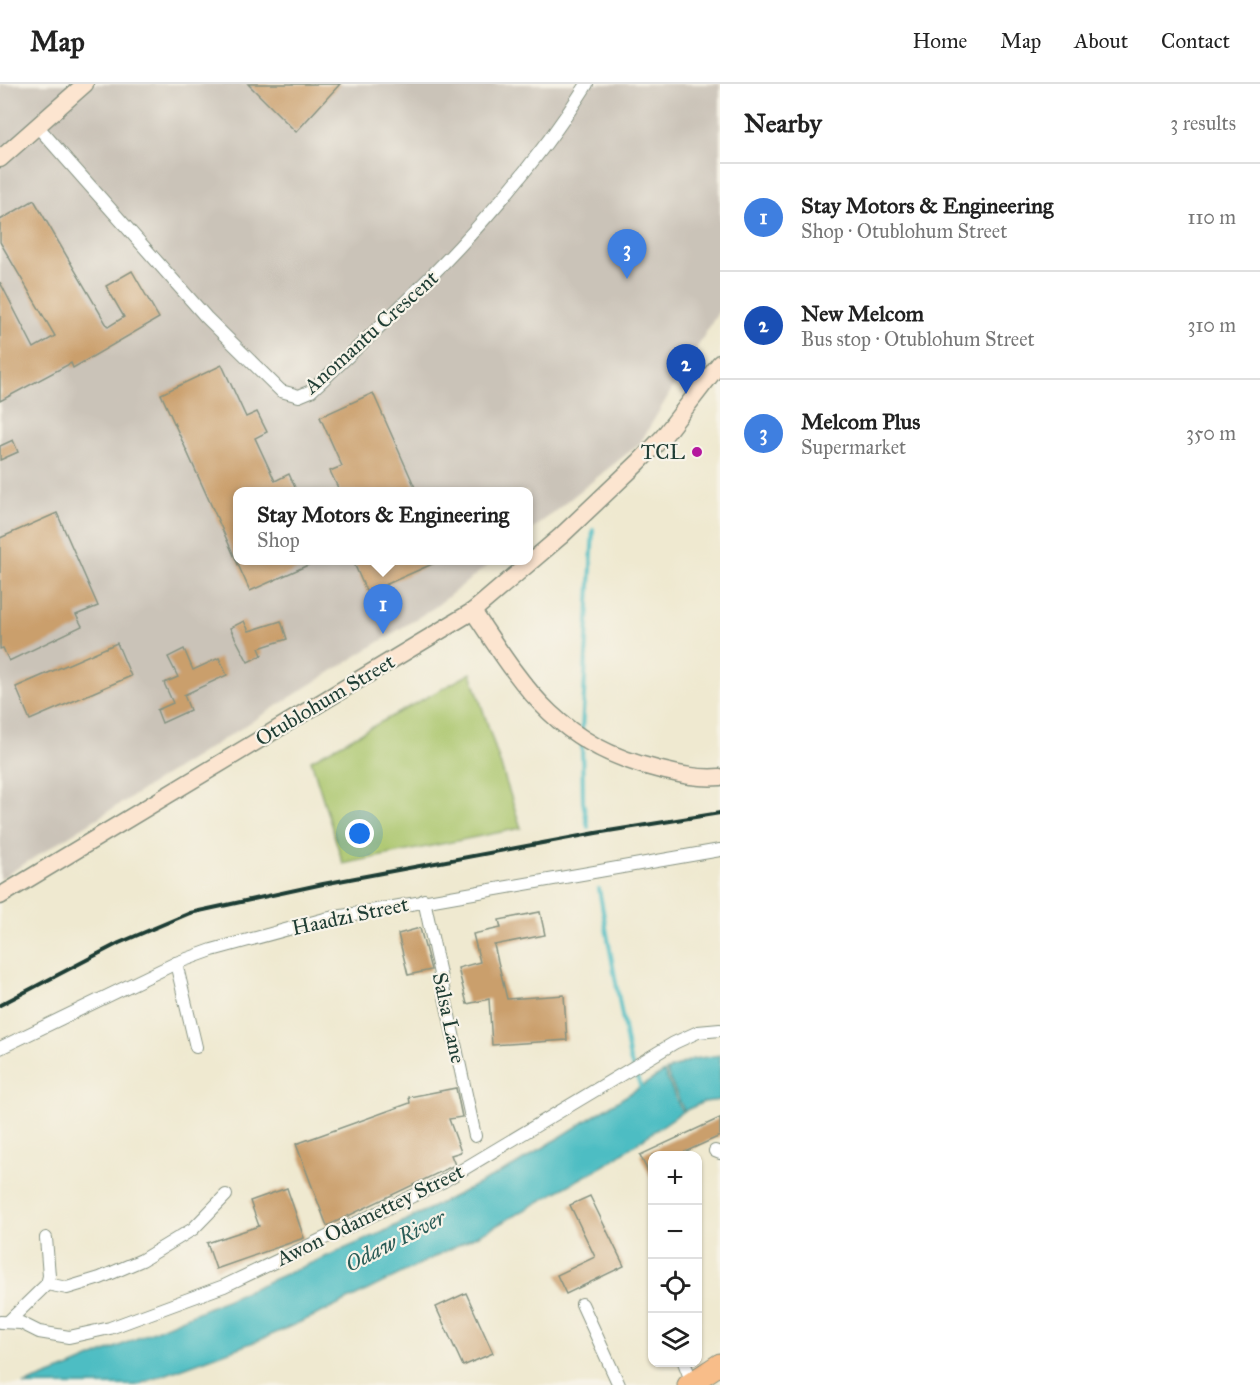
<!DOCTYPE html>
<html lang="en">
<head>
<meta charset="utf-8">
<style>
	body { margin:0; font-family:"IM FELL Great Primer",serif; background:#f6f6f6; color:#222 }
	.controls { position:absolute; right:18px; bottom:18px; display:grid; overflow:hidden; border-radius:12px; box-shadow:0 2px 4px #0004 }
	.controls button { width:54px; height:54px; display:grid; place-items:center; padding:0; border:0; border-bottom:2px solid #e0e0e0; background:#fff; color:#222; font:30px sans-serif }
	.you { position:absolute; left:360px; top:750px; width:21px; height:21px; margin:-15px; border:4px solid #fff; border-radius:50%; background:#1a73e8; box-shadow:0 0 0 9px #1a73e833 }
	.badge { display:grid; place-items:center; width:39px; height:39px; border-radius:50%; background:#b5179e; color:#fff; font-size:20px; font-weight:700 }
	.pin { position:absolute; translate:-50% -50px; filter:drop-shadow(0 2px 3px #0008) }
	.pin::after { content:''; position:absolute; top:32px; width:21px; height:18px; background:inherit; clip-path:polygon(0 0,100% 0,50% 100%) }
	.popup { position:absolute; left:233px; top:403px; width:300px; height:78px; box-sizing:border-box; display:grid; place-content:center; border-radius:12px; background:#fff; filter:drop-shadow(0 2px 4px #0005); font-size:20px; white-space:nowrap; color:#767676 }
	.popup b { font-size:22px; color:#222 }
	.popup::after { content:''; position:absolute; left:50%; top:100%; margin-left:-12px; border:12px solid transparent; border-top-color:#fff }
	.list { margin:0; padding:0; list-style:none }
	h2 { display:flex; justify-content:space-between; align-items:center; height:78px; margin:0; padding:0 24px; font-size:26px }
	h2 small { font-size:20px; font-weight:400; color:#767676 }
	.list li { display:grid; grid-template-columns:39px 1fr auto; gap:18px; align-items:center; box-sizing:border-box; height:108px; padding:0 24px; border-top:2px solid #e0e0e0 }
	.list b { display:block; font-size:22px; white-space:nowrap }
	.list p { margin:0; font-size:20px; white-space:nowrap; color:#767676 }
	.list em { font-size:20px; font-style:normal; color:#767676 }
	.icon { flex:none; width:33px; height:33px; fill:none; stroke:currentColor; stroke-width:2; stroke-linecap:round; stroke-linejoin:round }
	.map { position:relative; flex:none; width:720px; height:1301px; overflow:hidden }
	header { display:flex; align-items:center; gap:36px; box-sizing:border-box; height:84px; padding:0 30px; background:#fff; border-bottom:2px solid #e0e0e0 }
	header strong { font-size:28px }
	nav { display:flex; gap:33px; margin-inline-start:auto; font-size:21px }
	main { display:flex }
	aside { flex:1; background:#fff }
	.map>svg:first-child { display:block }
	.industrial { fill:#cac3b8 }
	.green { fill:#abc66d; stroke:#658250; stroke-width:1.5 }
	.water { fill:#4ebdc3; stroke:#367d7c; stroke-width:1.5 }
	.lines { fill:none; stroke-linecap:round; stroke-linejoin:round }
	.stream { stroke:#4ebdc3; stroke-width:4 }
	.building { fill:#ca9f6c }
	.street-casing { stroke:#879382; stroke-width:14 }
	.secondary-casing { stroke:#879382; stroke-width:19 }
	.highway-casing { stroke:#879382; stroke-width:23 }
	.street { stroke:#fff; stroke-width:12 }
	.secondary { stroke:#fce5d0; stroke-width:16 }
	.highway { stroke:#f8bd89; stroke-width:21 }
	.rail { stroke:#1f3d34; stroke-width:4 }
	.poi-dot { fill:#b5179e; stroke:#f7f3e8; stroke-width:2 }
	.labels { text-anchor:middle; stroke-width:4.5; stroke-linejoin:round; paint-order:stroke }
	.street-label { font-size:21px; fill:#1f3d34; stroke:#f7f3e8 }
	.poi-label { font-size:21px; fill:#1f3d34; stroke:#f7f3e8; text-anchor:end }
	.water-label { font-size:22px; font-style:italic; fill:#2b5d58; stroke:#f7f3e8 }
</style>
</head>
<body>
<header>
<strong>Map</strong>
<nav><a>Home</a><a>Map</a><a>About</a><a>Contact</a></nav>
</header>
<main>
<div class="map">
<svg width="720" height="1301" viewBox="0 0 720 1301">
	<rect width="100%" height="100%" fill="#f7f3e8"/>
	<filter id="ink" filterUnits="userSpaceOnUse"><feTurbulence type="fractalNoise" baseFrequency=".0167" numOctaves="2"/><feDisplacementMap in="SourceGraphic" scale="12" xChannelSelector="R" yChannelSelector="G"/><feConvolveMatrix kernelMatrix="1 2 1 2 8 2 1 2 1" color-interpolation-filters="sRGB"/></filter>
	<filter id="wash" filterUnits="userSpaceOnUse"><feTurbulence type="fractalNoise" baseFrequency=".008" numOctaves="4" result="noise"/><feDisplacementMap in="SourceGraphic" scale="24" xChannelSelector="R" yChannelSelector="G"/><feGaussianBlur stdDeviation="1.35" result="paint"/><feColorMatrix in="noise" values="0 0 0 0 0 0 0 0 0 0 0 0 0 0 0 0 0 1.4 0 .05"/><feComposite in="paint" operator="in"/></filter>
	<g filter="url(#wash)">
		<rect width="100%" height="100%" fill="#efe9d0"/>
		<!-- industrial -->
		<path class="industrial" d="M 0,0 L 720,0 L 720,225 L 640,359 L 529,448 L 528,408 L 238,408 L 238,476 L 493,477 L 435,523 L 0,795 Z"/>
		<!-- green -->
		<path class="green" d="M 471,589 L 521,744 L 343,780 L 311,676 Z"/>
		<!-- water -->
		<g class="water">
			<path d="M 720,971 L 720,1016 L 704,1018 L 684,1027 L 666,987 L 693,975 Z"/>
			<path d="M 664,988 L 682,1028 L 608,1079 L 494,1143 L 332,1224 L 262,1255 L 137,1301 L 23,1301 L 73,1282 L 383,1148 L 514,1082 Z"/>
		</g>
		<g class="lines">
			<!-- stream -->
			<g class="stream">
				<path d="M 582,646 L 593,446"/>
				<path d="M 582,660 L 583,718 L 588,743"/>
				<path d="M 599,805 L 630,976 L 642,1006"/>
			</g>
		</g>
		<g id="blocks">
			<!-- building -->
			<g class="building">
				<path d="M 248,0 L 340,0 L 296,48 Z"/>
				<path d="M 34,116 L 108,243 L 124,233 L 106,202 L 132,187 L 159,234 L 73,284 L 71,279 L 0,317 L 0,198 L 34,264 L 55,252 L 0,158 L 0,136 Z"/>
				<path d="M 222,281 L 246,333 L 257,328 L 267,348 L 255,354 L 275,397 L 289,390 L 297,408 L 237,408 L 237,477 L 317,477 L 250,507 L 161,310 Z"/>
				<path d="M 373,309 L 417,408 L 340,408 L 330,387 L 342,382 L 320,333 Z"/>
				<path d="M 13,356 L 18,368 L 0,376 L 0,362 Z"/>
				<path d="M 57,429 L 98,522 L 76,531 L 82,542 L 9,577 L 3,564 L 0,565 L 0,454 Z"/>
				<path d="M 353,477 L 439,477 L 367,509 Z"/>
				<path d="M 244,537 L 249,547 L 281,537 L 287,555 L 259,564 L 262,571 L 248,578 L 230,544 Z"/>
				<path d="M 117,559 L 131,592 L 30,636 L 16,603 Z"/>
				<path d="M 184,565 L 193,586 L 219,574 L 227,591 L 184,611 L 190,626 L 162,639 L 157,626 L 173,619 L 164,599 L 178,593 L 168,573 Z"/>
				<path d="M 540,828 L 545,851 L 494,861 L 507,915 L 564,911 L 567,956 L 492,961 L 489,915 L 467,920 L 458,884 L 480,878 L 473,850 L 501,844 L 499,836 Z"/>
				<path d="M 420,844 L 431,886 L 408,891 L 398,850 Z"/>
				<path d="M 456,1004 L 462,1033 L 449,1035 L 461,1068 L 451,1071 L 455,1081 L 327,1142 L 296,1060 L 410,1019 L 409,1013 Z"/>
				<path d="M 720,1034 L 720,1052 L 678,1071 L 652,1071 L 652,1096 L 640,1071 Z"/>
				<path d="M 287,1104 L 304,1154 L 216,1185 L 207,1159 L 259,1142 L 250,1117 Z"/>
				<path d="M 590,1112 L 624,1182 L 566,1210 L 557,1191 L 595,1173 L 570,1121 Z"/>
				<path d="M 466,1209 L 493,1269 L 463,1282 L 436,1223 Z"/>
			</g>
		</g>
	</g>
	<g filter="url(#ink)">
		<use href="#blocks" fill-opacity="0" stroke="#879382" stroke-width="1.5"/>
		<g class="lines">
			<defs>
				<g id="street">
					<path d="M 38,43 L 206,233 L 281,307 L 299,312 L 311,307 C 413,213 513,118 587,0"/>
					<path d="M 424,816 L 475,1052"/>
					<path d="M 176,879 L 196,963"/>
					<path d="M 0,964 L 176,879 L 212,866 L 325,835 L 720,766"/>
					<path d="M 715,1067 L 720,1069"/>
					<path d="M 46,1154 L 49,1192 L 47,1200"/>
					<path d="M 47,1200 L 67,1204 L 100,1194 L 142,1176 L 193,1145 L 226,1111"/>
					<path d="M 582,1220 L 619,1301"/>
					<path d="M 9,1237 L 47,1200"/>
					<path d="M 0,1238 L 21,1239 L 39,1248 L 69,1253 L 110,1244 L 224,1202 L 442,1098 L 674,959 L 698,948 L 720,946"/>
					<path d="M 684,1278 L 692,1299"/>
				</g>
				<g id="secondary">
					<path d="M 0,75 L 85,0"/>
					<path d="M 473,527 C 525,606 559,661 657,685 C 678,690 698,695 720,693"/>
					<path d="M 0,812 L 473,527 L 561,452 L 639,378 L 663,353 L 720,279"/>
				</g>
				<path id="highway" d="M 688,1301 L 720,1280"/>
			</defs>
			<!-- street casing -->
			<use href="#street" class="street-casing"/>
			<!-- secondary casing -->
			<use href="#secondary" class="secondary-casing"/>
			<!-- highway casing -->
			<use href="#highway" class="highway-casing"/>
			<!-- street -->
			<use href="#street" class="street"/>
			<!-- secondary -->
			<use href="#secondary" class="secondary"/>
			<!-- highway -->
			<use href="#highway" class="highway"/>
			<!-- rail -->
			<path class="rail" d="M 0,921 L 119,859 L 190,829 L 323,800 L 596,749 L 720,729"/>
		</g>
	</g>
	<!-- markers -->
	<circle class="poi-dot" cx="697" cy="368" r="6"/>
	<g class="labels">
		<!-- street labels -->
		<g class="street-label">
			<text transform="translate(371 248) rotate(-42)" y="7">Anomantu Crescent</text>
			<text transform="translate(325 616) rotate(-31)" y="7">Otublohum Street</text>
			<text transform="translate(350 832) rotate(-12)" y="7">Haadzi Street</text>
			<text transform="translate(449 934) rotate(78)" y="7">Salsa Lane</text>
			<text transform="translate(370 1131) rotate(-26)" y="7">Awon Odamettey Street</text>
		</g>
		<!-- poi labels -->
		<g class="poi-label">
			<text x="685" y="375">TCL</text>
		</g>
		<!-- water labels -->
		<g class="water-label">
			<text transform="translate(395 1156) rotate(-27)" y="8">Odaw River</text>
		</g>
	</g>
</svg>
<div class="controls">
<button>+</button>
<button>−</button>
<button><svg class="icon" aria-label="locate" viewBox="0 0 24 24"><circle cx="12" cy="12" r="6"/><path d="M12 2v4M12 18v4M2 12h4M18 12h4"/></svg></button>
<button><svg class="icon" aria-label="layers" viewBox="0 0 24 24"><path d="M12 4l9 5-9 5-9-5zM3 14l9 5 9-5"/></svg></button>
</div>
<div class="you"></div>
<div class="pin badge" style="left:383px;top:550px;background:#3f7fe0">1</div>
<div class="popup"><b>Stay Motors &amp; Engineering</b>Shop</div>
<div class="pin badge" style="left:686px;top:310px;background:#1a4fb4">2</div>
<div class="pin badge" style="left:627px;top:195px;background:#3f7fe0">3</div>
</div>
<aside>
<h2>Nearby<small>3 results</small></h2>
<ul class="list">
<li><span class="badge" style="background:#3f7fe0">1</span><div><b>Stay Motors &amp; Engineering</b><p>Shop · Otublohum Street</p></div><em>110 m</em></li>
<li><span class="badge" style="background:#1a4fb4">2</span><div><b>New Melcom</b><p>Bus stop · Otublohum Street</p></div><em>310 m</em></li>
<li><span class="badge" style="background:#3f7fe0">3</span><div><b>Melcom Plus</b><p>Supermarket</p></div><em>350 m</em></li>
</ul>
</aside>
</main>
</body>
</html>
